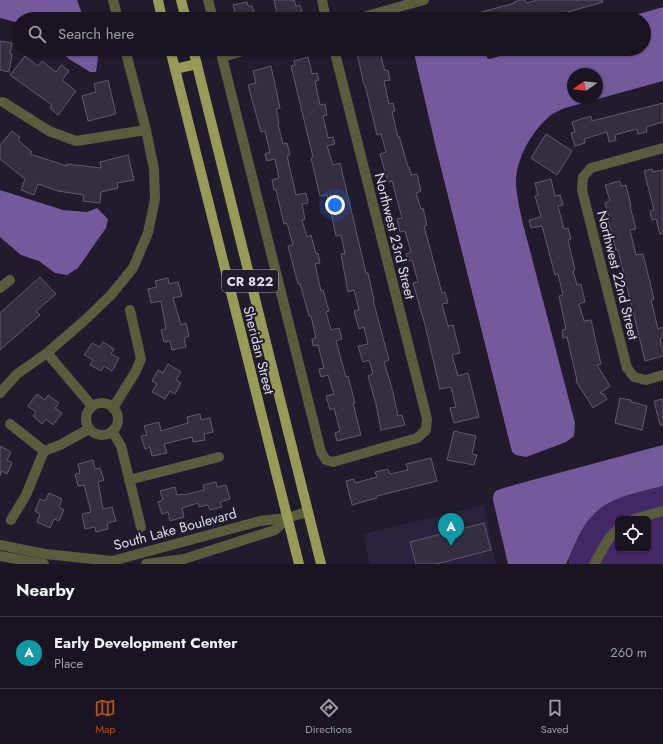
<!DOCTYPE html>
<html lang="en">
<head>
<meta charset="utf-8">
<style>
	body { margin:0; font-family:Jost,sans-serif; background:#27212f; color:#f1f3f6 }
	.controls { position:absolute; right:12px; bottom:12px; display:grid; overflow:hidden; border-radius:6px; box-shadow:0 1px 3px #0004 }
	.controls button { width:36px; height:36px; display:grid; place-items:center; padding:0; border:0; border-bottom:1px solid #383340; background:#1a1422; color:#f1f3f6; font:20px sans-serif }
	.compass { position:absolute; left:567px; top:68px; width:36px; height:36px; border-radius:50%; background:#1a1422; box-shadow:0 1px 3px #0004; rotate:256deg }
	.you { position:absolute; left:335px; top:205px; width:14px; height:14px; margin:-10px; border:3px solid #fff; border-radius:50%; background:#1a73e8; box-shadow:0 0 0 6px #1a73e833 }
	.badge { display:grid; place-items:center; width:26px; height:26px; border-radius:50%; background:#b45309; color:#fff; font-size:13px; font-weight:700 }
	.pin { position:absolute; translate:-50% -33px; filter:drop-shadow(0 1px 2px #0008) }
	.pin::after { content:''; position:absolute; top:21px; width:14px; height:12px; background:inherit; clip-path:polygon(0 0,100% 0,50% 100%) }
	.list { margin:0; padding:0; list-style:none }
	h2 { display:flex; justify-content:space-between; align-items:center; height:52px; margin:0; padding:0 16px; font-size:17px }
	h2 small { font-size:13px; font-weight:400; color:#9f9ea5 }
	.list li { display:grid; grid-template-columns:26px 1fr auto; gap:12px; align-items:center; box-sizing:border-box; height:72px; padding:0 16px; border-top:1px solid #383340 }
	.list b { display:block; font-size:15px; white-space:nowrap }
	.list p { margin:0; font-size:13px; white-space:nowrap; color:#9f9ea5 }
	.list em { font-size:13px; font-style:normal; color:#9f9ea5 }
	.icon { flex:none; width:22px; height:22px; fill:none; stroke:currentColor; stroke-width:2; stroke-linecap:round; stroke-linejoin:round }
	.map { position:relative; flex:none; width:663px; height:564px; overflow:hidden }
	.search { position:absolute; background:#1a1422; box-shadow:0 1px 3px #0004; left:12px; right:12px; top:12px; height:44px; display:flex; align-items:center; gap:10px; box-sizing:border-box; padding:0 14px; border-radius:22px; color:#9f9ea5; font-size:15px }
	.sheet { height:124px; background:#1a1422 }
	nav { display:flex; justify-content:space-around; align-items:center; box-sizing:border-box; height:56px; border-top:1px solid #383340; background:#1a1422; font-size:11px; color:#9f9ea5 }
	nav a { display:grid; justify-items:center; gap:2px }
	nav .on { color:#b45309 }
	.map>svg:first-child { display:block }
	.built { fill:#2b223b }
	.green { fill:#422865; fill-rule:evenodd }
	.water { fill:#745a9c; fill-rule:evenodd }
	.building { fill:#352e41; stroke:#625a70 }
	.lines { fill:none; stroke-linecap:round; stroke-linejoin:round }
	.minor { stroke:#5b5c3e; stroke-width:10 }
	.major { stroke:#989a58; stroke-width:10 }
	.labels { text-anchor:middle; stroke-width:4; stroke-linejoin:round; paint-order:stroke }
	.shield { fill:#221b2d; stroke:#a6a1b0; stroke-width:1 }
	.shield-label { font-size:13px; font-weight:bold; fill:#dfdbe8 }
	.street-label { font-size:14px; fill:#dfdbe8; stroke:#221b2d }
</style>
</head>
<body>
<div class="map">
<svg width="663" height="564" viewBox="0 0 663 564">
	<rect width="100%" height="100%" fill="#221b2d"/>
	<!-- built -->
	<path class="built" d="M 484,505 L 496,564 L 370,564 L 363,534 Z"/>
	<!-- green -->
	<path class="green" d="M 663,486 L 663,564 L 569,564 L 569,558 C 576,543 583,525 595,513 C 612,496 641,492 663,486 ZM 618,519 L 648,519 L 648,549 L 618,549 Z"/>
	<!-- water -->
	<g class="water">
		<path d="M 0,0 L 77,0 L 84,19 L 19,19 L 19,23 L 0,18 Z"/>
		<path d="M 663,7 L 663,81 L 565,108 C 560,110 555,112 551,115 C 532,131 515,159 516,185 C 517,198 520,211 523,224 L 575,423 L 574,436 L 566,442 L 526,457 L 516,455 L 512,452 L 436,148 L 413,49 L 484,49 L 487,58 L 490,59 L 523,49 L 644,49 L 644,19 L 622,19 ZM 573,74 L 597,74 L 597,98 L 573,98 Z"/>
		<path d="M 58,49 L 95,49 L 98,57 L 96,72 L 90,72 L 69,59 Z"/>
		<path d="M 0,190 L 63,210 L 87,212 L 97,208 L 108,219 L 106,228 L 78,268 L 67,275 L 55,273 L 39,261 L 21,255 L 0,237 Z"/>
		<path d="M 663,445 L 663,486 C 641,492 612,496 595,513 C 581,526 574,547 566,564 L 508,564 L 493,500 C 493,496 493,494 496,491 C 499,489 529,481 536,479 Z"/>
	</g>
	<!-- building -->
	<g class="building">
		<path d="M 274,0 L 294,0 L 296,6 L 300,5 L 303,16 L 293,18 L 292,15 L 278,18 Z"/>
		<path d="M 520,0 L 525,0 L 526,3 L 538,0 L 602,0 L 603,2 L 543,19 L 464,19 L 463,17 L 515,3 L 514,2 Z"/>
		<path d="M 247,2 L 248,6 L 252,6 L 256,19 L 237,19 L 233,5 Z"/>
		<path d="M 0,41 L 12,43 L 10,54 L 12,54 L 9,72 L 0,70 Z"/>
		<path d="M 356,49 L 379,49 L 385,71 L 388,70 L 390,80 L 384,81 L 389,104 L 393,103 L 395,111 L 392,112 L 398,137 L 399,136 L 408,167 L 409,167 L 411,175 L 417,174 L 421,191 L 416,193 L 421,209 L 423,208 L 427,225 L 424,226 L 442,293 L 445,292 L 448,303 L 442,304 L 448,326 L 453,325 L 460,353 L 452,355 L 458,376 L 468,373 L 479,417 L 454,423 L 450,408 L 456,407 L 451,387 L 440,389 L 425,325 L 413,283 L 418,282 L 412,260 L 408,261 L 406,254 L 411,252 L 405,231 L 400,232 L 397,219 L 402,218 L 392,181 L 388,182 L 380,154 L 386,152 L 381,134 L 377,135 L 365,85 L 364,85 Z"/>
		<path d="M 25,56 L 38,66 L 42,61 L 56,72 L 61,65 L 69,71 L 62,80 L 76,91 L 58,115 L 50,108 L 52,105 L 10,75 Z"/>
		<path d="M 308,57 L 312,74 L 317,73 L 319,80 L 315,81 L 320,105 L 325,104 L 327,115 L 323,116 L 328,138 L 333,137 L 335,144 L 327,146 L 333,165 L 340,163 L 366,273 L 368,273 L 374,300 L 373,300 L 389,360 L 384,362 L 393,392 L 398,416 L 402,415 L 405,425 L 381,430 L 376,404 L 368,376 L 373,374 L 369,360 L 363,362 L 358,346 L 368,344 L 364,327 L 359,329 L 354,311 L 359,310 L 354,290 L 348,292 L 341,254 L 345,254 L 341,235 L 336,236 L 327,195 L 320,196 L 311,158 L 313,157 L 291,66 L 295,65 L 294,61 Z"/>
		<path d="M 271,66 L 280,108 L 276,109 L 279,124 L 278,124 L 283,144 L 287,143 L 290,155 L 287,156 L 296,195 L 306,193 L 308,203 L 302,204 L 305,219 L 302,220 L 307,237 L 311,235 L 316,254 L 318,253 L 320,263 L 315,264 L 321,291 L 323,290 L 329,311 L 326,312 L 331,330 L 339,328 L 342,339 L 336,341 L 346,377 L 348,376 L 355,403 L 353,403 L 361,435 L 337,441 L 335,433 L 340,431 L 334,408 L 330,410 L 326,396 L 334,394 L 328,375 L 321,377 L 319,369 L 324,368 L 318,345 L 313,346 L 312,339 L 316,338 L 311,316 L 309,316 L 300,284 L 298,284 L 288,246 L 293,245 L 287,223 L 284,224 L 276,190 L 274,190 L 272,180 L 279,178 L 275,159 L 267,161 L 265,154 L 270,152 L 265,131 L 261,132 L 248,85 L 256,83 L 253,71 Z"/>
		<path d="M 108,80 L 116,114 L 88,121 L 82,96 L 96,92 L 94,84 Z"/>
		<path d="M 663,103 L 663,122 L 646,127 L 647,132 L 638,134 L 637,129 L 615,135 L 616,140 L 609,142 L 607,132 L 584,139 L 585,143 L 575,146 L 571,133 L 575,132 L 572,122 L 591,116 L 592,121 Z"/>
		<path d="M 12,131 L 20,137 L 18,140 L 32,152 L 30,154 L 67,166 L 67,164 L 101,168 L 100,162 L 128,155 L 134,180 L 117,183 L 118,188 L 101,192 L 100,203 L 83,201 L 84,195 L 58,191 L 38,184 L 34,195 L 21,190 L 25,179 L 0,159 L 0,145 Z"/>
		<path d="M 546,134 L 572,151 L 557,175 L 531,158 Z"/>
		<path d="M 652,169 L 653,172 L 663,170 L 663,234 L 660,234 L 656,219 L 652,220 L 650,211 L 654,210 L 644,171 Z"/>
		<path d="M 551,179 L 555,196 L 560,195 L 563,205 L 558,206 L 564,229 L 568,228 L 571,239 L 568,240 L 575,270 L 573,271 L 577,285 L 581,284 L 585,302 L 579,304 L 584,321 L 591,320 L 601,364 L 597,365 L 610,386 L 600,393 L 604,394 L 607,399 L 593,408 L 576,381 L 577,380 L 567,337 L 563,338 L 562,330 L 566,329 L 559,296 L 563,295 L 558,274 L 555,275 L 542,226 L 531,228 L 529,220 L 541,217 L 535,196 L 538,195 L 535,183 Z"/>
		<path d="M 620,181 L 621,186 L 626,185 L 631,206 L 630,206 L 636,229 L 630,230 L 636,255 L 643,254 L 654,299 L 651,300 L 658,329 L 663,327 L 663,338 L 660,339 L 663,349 L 663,356 L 645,361 L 618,250 L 616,250 L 608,221 L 610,220 L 605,203 L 610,201 L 605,185 Z"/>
		<path d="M 40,277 L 56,294 L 36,311 L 40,315 L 0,350 L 0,313 Z"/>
		<path d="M 168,278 L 169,284 L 178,282 L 182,296 L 173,298 L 181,325 L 186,323 L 189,336 L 184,338 L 186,347 L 172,350 L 170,341 L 164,342 L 161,330 L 166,329 L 161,301 L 151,303 L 148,289 L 157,287 L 155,281 Z"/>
		<path d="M 103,342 L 114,349 L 111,354 L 119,358 L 112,371 L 104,366 L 101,371 L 90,365 L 93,360 L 84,355 L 92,343 L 100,347 Z"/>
		<path d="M 168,364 L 181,372 L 176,380 L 181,383 L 175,394 L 170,391 L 165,399 L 152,392 L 157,384 L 152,381 L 158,370 L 163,373 Z"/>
		<path d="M 37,394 L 45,400 L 48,395 L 59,403 L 55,408 L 62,413 L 53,425 L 46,419 L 42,424 L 33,416 L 36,412 L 28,406 Z"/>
		<path d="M 620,398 L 631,400 L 631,402 L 647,406 L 642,430 L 615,423 Z"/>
		<path d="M 662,399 L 663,405 L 663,425 L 660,425 L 654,401 Z"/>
		<path d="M 200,414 L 201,420 L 210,418 L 213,432 L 204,434 L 205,440 L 193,442 L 192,437 L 164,444 L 167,453 L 152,456 L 150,447 L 145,449 L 141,436 L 147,435 L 144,426 L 159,422 L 161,431 L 188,423 L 187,417 Z"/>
		<path d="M 454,431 L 476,436 L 472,454 L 477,455 L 474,465 L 447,460 Z"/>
		<path d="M 0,446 L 11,452 L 7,460 L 12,463 L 7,474 L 2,471 L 0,476 Z"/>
		<path d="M 431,458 L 437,481 L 377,496 L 377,498 L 352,505 L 346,481 L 354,479 L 355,483 L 377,477 L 375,472 L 388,469 L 390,474 L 408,470 L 406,464 Z"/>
		<path d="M 93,460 L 95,469 L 100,468 L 104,480 L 98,482 L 103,509 L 112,507 L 116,521 L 107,523 L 108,529 L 96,532 L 95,527 L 85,529 L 82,514 L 91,512 L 84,485 L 78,486 L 75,474 L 80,473 L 78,464 Z"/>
		<path d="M 216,482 L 217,487 L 226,485 L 230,499 L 220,502 L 222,507 L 210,510 L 208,505 L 199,507 L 198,503 L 182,508 L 184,517 L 170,521 L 168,512 L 162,514 L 158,502 L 163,500 L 160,491 L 175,487 L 177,495 L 183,494 L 184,495 L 204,490 L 203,485 Z"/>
		<path d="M 49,493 L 62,499 L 59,507 L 64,510 L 59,521 L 54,519 L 50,528 L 37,522 L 40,514 L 35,511 L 40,499 L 45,501 Z"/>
		<path d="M 484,523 L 491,550 L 436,564 L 416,564 L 410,542 Z"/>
	</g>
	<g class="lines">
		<!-- minor -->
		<g class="minor">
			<path d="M 113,0 L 118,19"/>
			<path d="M 208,0 L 213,19"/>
			<path d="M 322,0 L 326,19"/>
			<path d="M 356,19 L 424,0"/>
			<path d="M 220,49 L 321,452 L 326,460 L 333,462 L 417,438 L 426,430 L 427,419 L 334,49"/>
			<path d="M 222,57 L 250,49"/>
			<path d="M 3,102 L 49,131 L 76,141 L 146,130"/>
			<path d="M 663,148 L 591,168 L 583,177 L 582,190 L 627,368 L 634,377 L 646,380 L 663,375"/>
			<path d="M 0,288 L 10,280"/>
			<path d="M 47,353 L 92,406"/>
			<path d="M 0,393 L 17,374 L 47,353 L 85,320 L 111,295 L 133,268 L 148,233 L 155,199 L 154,169 L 146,130 L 125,49"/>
			<circle cx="102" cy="419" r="16"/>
			<path d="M 113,408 L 136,371 L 141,359 L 130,310"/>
			<path d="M 10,424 L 44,451"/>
			<path d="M 112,431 L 121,446 L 141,527"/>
			<path d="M 129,480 L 219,457"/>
			<path d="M 634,519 L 663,511"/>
			<path d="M 11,520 L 26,495 L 44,451 L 60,445 L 89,429"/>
			<path d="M 0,545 L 45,554 L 112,561 L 260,521 L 287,518 L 307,512"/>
			<path d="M 0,556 L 44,564"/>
			<path d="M 146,564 L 184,559 L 275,530 L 287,518"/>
			<path d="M 594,564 L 609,538 L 618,529"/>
		</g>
		<!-- major -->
		<g class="major">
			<path d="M 158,0 L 162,19"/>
			<path d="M 181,0 L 186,19"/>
			<path d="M 170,49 L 299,564"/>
			<path d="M 193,49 L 321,564"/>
			<path d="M 175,69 L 197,64"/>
		</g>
	</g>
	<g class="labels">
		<!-- shield labels -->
		<rect class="shield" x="222" y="270" width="56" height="22" rx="3"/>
		<g class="shield-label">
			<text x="250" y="286">CR 822</text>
		</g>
		<!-- street labels -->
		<g class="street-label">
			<text transform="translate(395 236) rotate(76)" y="5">Northwest 23rd Street</text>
			<text transform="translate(618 275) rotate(76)" y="5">Northwest 22nd Street</text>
			<text transform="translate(259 350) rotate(76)" y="5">Sheridan Street</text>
			<text transform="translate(175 529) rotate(-15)" y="5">South Lake Boulevard</text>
		</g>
	</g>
</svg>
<div class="controls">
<button><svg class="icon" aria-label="locate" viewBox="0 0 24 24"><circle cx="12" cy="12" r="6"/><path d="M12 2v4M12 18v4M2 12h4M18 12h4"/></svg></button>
</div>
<svg class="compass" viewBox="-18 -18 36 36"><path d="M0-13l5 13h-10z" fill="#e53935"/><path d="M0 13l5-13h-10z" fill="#9f9ea5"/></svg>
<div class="you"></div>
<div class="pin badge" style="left:451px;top:546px;background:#0f9aa8">A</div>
<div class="search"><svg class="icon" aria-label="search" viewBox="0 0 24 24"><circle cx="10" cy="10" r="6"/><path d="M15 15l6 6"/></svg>Search here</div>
</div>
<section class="sheet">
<h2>Nearby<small></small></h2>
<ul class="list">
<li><span class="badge" style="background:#0f9aa8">A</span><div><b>Early Development Center</b><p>Place</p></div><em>260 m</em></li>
</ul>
</section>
<nav>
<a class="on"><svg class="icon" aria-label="map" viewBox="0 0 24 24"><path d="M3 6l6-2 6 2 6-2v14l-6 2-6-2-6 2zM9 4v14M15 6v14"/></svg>Map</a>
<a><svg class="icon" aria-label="directions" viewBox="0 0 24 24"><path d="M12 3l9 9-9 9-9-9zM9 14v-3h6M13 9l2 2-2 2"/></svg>Directions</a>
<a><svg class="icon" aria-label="saved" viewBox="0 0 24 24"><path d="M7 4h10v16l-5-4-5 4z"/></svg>Saved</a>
</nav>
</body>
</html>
